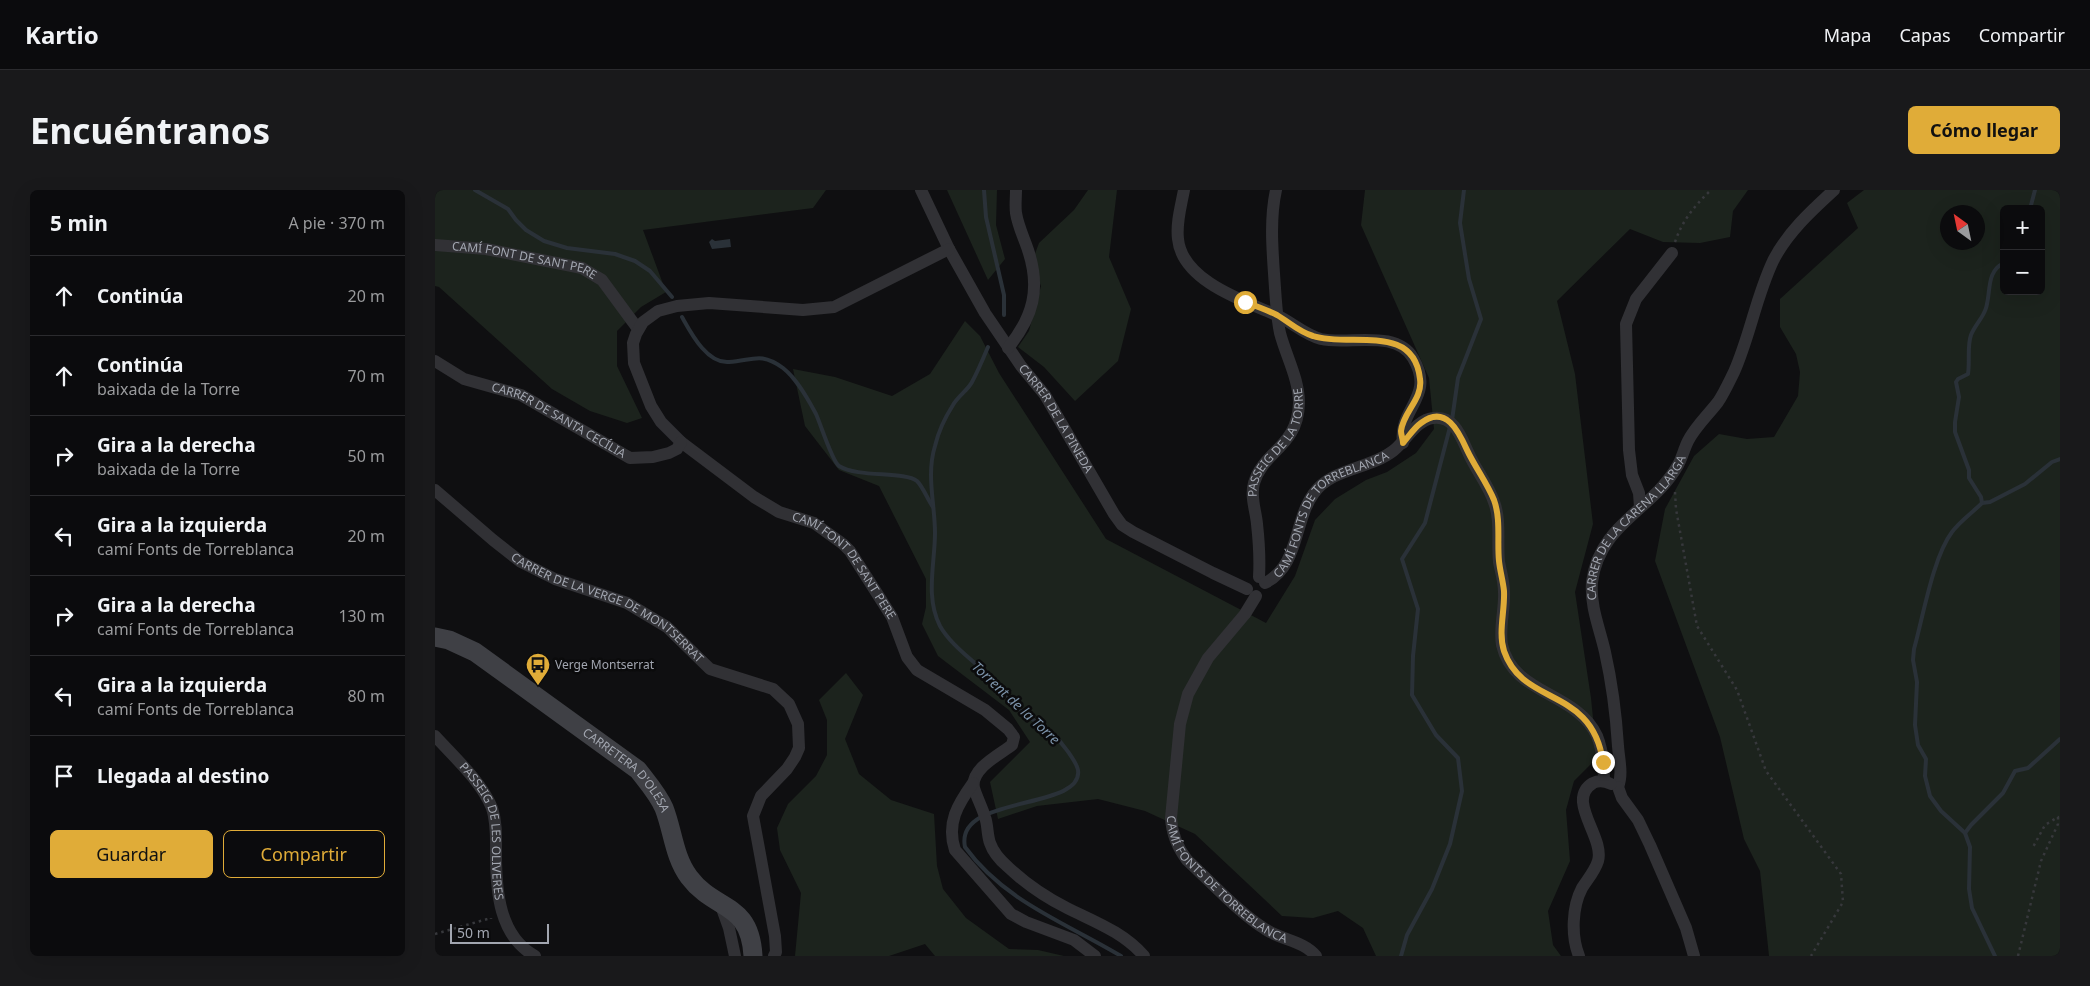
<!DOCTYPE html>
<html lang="es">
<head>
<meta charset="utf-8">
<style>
	body { margin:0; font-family:"Noto Sans",sans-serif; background:#19191b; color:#f1f3f6 }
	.controls { position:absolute; right:15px; top:15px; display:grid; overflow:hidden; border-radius:8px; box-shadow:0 5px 20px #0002 }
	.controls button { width:45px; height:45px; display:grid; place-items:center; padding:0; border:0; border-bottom:1px solid #2b2b2e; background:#0b0b0d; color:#f1f3f6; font:25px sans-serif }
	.compass { position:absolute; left:1505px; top:15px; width:45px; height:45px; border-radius:50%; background:#0b0b0d; box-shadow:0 5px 20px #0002; rotate:327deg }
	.scale { position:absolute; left:15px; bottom:12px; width:99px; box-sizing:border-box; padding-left:5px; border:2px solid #a2a6b0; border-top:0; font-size:14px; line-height:18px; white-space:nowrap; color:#a2a6b0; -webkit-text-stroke:4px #0b0b0c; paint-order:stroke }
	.stop { position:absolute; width:15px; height:15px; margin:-11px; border:4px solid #e0ac38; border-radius:50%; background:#fff }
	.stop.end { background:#e0ac38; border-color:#fff; box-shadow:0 1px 5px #0008 }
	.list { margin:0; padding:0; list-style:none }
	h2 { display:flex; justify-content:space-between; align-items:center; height:65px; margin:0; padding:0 20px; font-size:21px }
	h2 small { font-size:16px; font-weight:400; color:#9a9b9d }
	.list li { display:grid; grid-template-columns:32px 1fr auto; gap:15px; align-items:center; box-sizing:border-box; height:80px; padding:0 20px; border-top:1px solid #2b2b2e }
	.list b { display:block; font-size:19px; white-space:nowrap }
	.list p { margin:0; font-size:16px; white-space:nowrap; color:#9a9b9d }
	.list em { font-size:16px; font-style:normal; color:#9a9b9d }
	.actions { display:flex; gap:10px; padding:15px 20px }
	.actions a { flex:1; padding:11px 0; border:1px solid #e0ac38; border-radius:8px; text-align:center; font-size:18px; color:#e0ac38 }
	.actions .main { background:#e0ac38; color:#111 }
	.icon { flex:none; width:28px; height:28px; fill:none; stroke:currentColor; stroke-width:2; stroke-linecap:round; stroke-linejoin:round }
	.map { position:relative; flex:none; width:1625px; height:766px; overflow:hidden; border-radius:8px }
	header { display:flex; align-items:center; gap:30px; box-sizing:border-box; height:70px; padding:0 25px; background:#0b0b0d; border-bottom:1px solid #2b2b2e }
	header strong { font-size:24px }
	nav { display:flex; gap:28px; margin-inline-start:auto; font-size:18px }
	.intro { display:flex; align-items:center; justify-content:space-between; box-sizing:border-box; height:120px; padding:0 30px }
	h1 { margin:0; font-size:35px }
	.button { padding:12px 22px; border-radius:8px; background:#e0ac38; color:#111; font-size:18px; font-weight:700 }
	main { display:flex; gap:30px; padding:0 30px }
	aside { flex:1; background:#0b0b0d; border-radius:8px; box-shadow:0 5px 20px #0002 }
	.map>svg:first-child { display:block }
	.green { fill:#1c231d; fill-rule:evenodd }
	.water { fill:#2a3138 }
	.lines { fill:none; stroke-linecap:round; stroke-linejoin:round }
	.stream { stroke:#2a3138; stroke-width:4 }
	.path { stroke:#37383c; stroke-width:2.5; stroke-dasharray:2.5 4; stroke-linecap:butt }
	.street { stroke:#313135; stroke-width:12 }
	.secondary { stroke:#3f4045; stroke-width:19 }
	.route { stroke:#e0ac38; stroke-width:6 }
	.labels { text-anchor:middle; stroke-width:5; stroke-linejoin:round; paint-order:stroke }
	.street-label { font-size:12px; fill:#a2a6b0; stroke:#0b0b0c }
	.poi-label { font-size:12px; fill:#a2a6b0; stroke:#0b0b0c; text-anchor:start }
	.water-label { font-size:14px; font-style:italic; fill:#7b92a9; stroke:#0b0b0c }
</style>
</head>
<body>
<header>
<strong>Kartio</strong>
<nav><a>Mapa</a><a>Capas</a><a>Compartir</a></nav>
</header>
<div class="intro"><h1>Encuéntranos</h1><a class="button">Cómo llegar</a></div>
<main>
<aside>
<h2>5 min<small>A pie · 370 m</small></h2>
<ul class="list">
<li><svg class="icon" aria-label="ahead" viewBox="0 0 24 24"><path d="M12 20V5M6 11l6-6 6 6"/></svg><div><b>Continúa</b></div><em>20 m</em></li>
<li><svg class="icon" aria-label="ahead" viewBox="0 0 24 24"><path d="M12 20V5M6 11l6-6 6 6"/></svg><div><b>Continúa</b><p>baixada de la Torre</p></div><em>70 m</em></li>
<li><svg class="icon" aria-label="right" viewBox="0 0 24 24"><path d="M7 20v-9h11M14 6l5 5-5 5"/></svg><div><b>Gira a la derecha</b><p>baixada de la Torre</p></div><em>50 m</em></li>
<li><svg class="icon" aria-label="left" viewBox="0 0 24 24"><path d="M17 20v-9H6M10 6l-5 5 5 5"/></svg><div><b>Gira a la izquierda</b><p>camí Fonts de Torreblanca</p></div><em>20 m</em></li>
<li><svg class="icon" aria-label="right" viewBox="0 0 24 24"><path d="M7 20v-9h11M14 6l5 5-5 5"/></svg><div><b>Gira a la derecha</b><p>camí Fonts de Torreblanca</p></div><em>130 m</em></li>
<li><svg class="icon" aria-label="left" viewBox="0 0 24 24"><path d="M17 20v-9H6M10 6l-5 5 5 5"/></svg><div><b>Gira a la izquierda</b><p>camí Fonts de Torreblanca</p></div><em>80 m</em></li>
<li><svg class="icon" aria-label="arrive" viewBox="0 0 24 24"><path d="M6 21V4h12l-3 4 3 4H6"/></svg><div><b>Llegada al destino</b></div></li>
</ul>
<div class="actions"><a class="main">Guardar</a><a>Compartir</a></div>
</aside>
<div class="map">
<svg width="1625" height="766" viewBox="0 0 1625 766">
	<rect width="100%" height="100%" fill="#0f0f11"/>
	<!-- green -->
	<g class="green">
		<path d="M 0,0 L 391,0 L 378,18 L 208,40 L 231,102 L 206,117 L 182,141 L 182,176 L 207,228 L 192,233 L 155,221 L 117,199 L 4,97 L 0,96 Z"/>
		<path d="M 512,0 L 562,0 L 561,35 L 570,69 L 553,90 Z"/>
		<path d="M 653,0 L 682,0 L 674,67 L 696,119 L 683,171 L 640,211 L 609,177 L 583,157 L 594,141 L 606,96 L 597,72 L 604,53 L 639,20 Z"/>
		<path d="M 930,0 L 1313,0 L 1298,21 L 1295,47 L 1265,53 L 1228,52 L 1195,39 L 1122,111 L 1140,184 L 1158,334 L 1140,402 L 1156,508 L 1162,568 L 1139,591 L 1131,620 L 1135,671 L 1113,721 L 1118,755 L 1126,766 L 941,766 L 928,738 L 903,721 L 878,728 L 847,726 L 760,644 L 710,621 L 663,609 L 602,616 L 563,629 L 555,592 L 595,552 L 574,520 L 503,466 L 487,434 L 491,417 L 491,389 L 444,296 L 404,280 L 370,236 L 358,179 L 400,187 L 457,206 L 495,184 L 530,131 L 545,146 L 564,183 L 671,349 L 831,433 L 860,386 L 880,330 L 900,309 L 931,290 L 952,282 L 981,263 L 999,239 L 994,188 L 926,35 Z"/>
		<path d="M 1429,0 L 1625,0 L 1625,766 L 1334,766 L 1325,681 L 1309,649 L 1285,547 L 1220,371 L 1230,319 L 1259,266 L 1284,244 L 1312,249 L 1339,247 L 1363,206 L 1365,182 L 1361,164 L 1345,137 L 1345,109 L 1423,38 L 1412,13 ZM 1569,19 L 1606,19 L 1606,101 L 1569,101 ZM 1512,22 L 1542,22 L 1542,52 L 1512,52 Z"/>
		<path d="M 411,483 L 428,505 L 410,549 L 424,584 L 456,610 L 499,624 L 502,676 L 508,699 L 531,728 L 574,759 L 603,760 L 629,766 L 500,766 L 490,754 L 454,766 L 360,766 L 366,703 L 345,660 L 342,638 L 353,614 L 381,586 L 392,565 L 392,530 L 384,510 Z"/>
	</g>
	<!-- water -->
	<path class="water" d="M 277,49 L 280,51 L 295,49 L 296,57 L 277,59 L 274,52 Z"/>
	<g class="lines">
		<!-- stream -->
		<g class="stream">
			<path d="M 40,0 L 73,19 L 81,30 L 91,40 L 109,51 L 132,58 L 180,64 L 200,71 L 215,81 L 237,107"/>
			<path d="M 549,0 L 551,27 L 569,105 L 569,125"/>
			<path d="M 1595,19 L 1600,0"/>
			<path d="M 247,127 C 256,143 272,174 294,172 C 317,171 325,161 348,178 C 362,189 373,209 381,224 C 386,235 397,271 404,276 C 423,288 469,281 482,291 C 488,297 493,310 498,317"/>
			<path d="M 553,157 C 548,169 543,181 537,192 C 533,200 523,206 518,215 C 511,226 503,243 500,256 C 491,285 500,314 500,343 C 500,373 490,407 505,436 C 514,452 531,465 544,477 C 559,491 572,506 586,521 C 594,528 603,532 611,538 C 621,545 627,554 634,563 C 637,568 642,574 643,580 C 649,621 519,604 530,657 C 569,711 631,733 686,766"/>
			<path d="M 1017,230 L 1023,188 L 1046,129 L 1034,89 L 1025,33 L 1029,0"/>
			<path d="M 1547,313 L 1555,312 L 1590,294 L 1617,272 L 1625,269"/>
			<path d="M 1530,643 L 1536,635 L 1568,603 L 1580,581 L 1593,578 L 1625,549"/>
			<path d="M 966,766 L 972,745 L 997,699 L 1015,654 L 1027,601 L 1023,568 L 1001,545 L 977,505 L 978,466 L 983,419 L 967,369 L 990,333 L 1015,237"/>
			<path d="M 1560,766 L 1537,718 L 1534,699 L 1535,657 L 1530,643 L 1506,621 L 1495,606 L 1490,586 L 1491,569 L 1483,555 L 1480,535 L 1482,492 L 1478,470 L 1479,459 C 1488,427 1498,367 1517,342 C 1525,331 1537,323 1547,313 L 1546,307 L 1534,288 L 1534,280 L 1520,242 L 1520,232 L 1524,207 L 1521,192 L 1523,189 L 1533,184 C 1535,171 1532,156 1536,145 C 1540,135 1548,128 1551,118 C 1556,102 1551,81 1569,73"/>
		</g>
		<!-- path -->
		<g class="path">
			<path d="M 1240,52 C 1247,31 1260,15 1276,0"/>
			<path d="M 1240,302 L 1241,319 L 1262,436 L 1302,500 L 1331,581 L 1406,684 L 1408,712 L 1376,766"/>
			<path d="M 0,744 L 56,728 L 56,729"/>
			<path d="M 1583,766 L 1606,671 L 1623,634 L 1623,627 L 1610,635 L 1597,659"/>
		</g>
		<!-- street -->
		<g class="street">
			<path id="s1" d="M 486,0 L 514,59 L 550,123 L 586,176 L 610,205 L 679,324 L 687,335 L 698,342 L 778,383 L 812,399"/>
			<path d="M 749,0 C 746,16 741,33 743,49 C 747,90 806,110 839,124 C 856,131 868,144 886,149 C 914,155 961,139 978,168 C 1001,207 963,218 968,253"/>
			<path id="s2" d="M 0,55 L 51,59 L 147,78 L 167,90 L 203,139"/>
			<path id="s3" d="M 514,59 L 399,117 L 368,120 L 274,113 L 242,116 L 223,121 L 208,132 L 201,144 L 198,153 L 199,173 L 216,216 L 226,232 L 246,252 L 319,307 L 344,322 L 379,333 L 408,354 L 415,361 L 457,427 L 472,467 L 482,480 L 550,520 L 573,539 L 579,547 L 577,555 C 564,565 535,579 539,598 C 542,608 547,617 550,627 C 553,635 552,645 555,653 C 558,662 566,671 573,677 C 591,694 610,707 632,718 C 660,732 688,742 709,766"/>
			<path d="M 573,158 C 598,127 606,99 593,60 C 589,48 583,36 581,23 C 580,16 581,8 581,0"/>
			<path id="s4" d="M 0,171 L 29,189 L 86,205 L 195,268 L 218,267 L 234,263 L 242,259 L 246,252"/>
			<path id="s5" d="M 0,300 L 58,350 L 86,372 L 120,389 L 192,413 L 232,437 L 275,479 L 338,499 L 354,514 L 363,534 L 364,558 L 360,567 L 352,579 L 326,606 L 318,626 L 340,746 L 341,762 L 339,766"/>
			<path d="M 1205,317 L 1204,303 L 1197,285 L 1194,260 L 1191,134 L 1201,109 L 1237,63"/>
			<path id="s6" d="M 824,387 C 825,370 824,352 822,334 C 821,321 815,307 819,293 C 828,261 863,257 864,213 C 864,189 851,166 845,143 C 842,129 841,113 840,98 C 838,66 834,32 841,0"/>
			<path id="s7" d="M 830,393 C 865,375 858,332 879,303 C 897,278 935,279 958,261 C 971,251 981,230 998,228 C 1019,225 1026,247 1033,262 C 1040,279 1053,294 1059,312 C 1066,330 1062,352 1064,372 C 1066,382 1069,392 1069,402 C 1070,419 1064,437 1067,455 C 1078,505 1142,502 1162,546 C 1168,561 1169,575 1169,591"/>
			<path id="s8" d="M 821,406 L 810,424 L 773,468 L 753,504 L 745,534 L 736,628 C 737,645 742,657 752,670 C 775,691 804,723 830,739 C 846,750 869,751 881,766"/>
			<path id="s9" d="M 0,546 C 19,567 46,591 57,618 C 62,633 61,649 61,664 C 61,701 64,746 100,766"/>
			<path d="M 538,593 C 523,614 511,633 520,660 L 576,724 L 591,732 L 639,750 L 660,766"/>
			<path id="s10" d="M 1183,597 C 1188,584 1184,570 1183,556 C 1181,524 1177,493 1170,462 C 1165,439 1155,417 1157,392 C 1164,334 1218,320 1243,275 C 1247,268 1249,259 1253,251 C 1260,237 1273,225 1283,212 C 1289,203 1294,192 1299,182 C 1315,146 1321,107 1338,71 C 1352,43 1376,21 1399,0"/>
			<path d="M 1183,597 L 1187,608 L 1203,630 L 1215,655 L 1251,738 L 1259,766"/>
			<path d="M 285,713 L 294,738 L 300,766"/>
			<path d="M 1144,766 C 1136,746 1137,717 1147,698 C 1152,690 1160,681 1163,671 C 1170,647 1130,610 1158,593 C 1164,590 1170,591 1176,594"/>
		</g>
		<!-- secondary -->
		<path class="secondary" id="s11" d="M 0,447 L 14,450 L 40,462 L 203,580 C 213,593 223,604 229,618 C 238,641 239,667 254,687 C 280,722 315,711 318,766"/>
	</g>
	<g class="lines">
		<!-- route -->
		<path class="route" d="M 810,112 C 821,116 832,120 842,125 C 854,132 864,142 878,146 C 915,158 979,132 985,189 C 988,209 968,222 966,241 C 966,245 968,249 968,253 C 974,246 979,238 986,233 C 1011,214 1024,242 1032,260 C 1040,277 1052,293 1059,310 C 1066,329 1062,352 1064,371 C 1065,381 1068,391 1069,401 C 1070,421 1063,442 1069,461 C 1088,517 1157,496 1168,572"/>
	</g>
	<!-- icons -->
	<defs>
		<symbol id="bus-pin" viewBox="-11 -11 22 30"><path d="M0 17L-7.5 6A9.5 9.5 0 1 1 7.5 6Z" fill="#e0ac38" stroke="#0b0b0c"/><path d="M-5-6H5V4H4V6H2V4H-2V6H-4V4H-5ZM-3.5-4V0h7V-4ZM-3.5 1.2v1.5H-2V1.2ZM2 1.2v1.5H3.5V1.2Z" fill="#111"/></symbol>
	</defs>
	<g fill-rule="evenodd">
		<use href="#bus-pin" x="89" y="461" width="28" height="38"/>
	</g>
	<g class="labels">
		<!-- street labels -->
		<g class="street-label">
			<text dy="4" stroke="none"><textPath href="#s2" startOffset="91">CAMÍ FONT DE SANT PERE</textPath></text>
			<text dy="4" stroke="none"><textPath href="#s1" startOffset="266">CARRER DE LA PINEDA</textPath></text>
			<text dy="4" stroke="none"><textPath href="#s4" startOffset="138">CARRER DE SANTA CECÍLIA</textPath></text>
			<text dy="4" stroke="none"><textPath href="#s6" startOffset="142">PASSEIG DE LA TORRE</textPath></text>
			<text dy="4" stroke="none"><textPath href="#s7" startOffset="101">CAMÍ FONTS DE TORREBLANCA</textPath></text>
			<text dy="4" stroke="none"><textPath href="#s10" startOffset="278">CARRER DE LA CARENA LLARGA</textPath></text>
			<text dy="4" stroke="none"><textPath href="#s3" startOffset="670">CAMÍ FONT DE SANT PERE</textPath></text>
			<text dy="4" stroke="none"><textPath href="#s5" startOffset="211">CARRER DE LA VERGE DE MONTSERRAT</textPath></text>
			<text dy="4" stroke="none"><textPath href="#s11" startOffset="236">CARRETERA D'OLESA</textPath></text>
			<text dy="4" stroke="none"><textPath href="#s9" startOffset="112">PASSEIG DE LES OLIVERES</textPath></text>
			<text dy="4" stroke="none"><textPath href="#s8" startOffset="331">CAMÍ FONTS DE TORREBLANCA</textPath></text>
		</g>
		<!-- poi labels -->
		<g class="poi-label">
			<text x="120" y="479">Verge Montserrat</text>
		</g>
		<!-- water labels -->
		<g class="water-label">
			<text transform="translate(581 513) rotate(43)" y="5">Torrent de la Torre</text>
		</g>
	</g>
</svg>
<div class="controls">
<button>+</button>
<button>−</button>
</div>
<svg class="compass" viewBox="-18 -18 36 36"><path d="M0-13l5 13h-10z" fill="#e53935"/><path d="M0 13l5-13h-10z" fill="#9a9b9d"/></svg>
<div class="scale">50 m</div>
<div class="stop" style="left:810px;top:112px"></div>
<div class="stop end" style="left:1168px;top:572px"></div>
</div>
</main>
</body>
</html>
